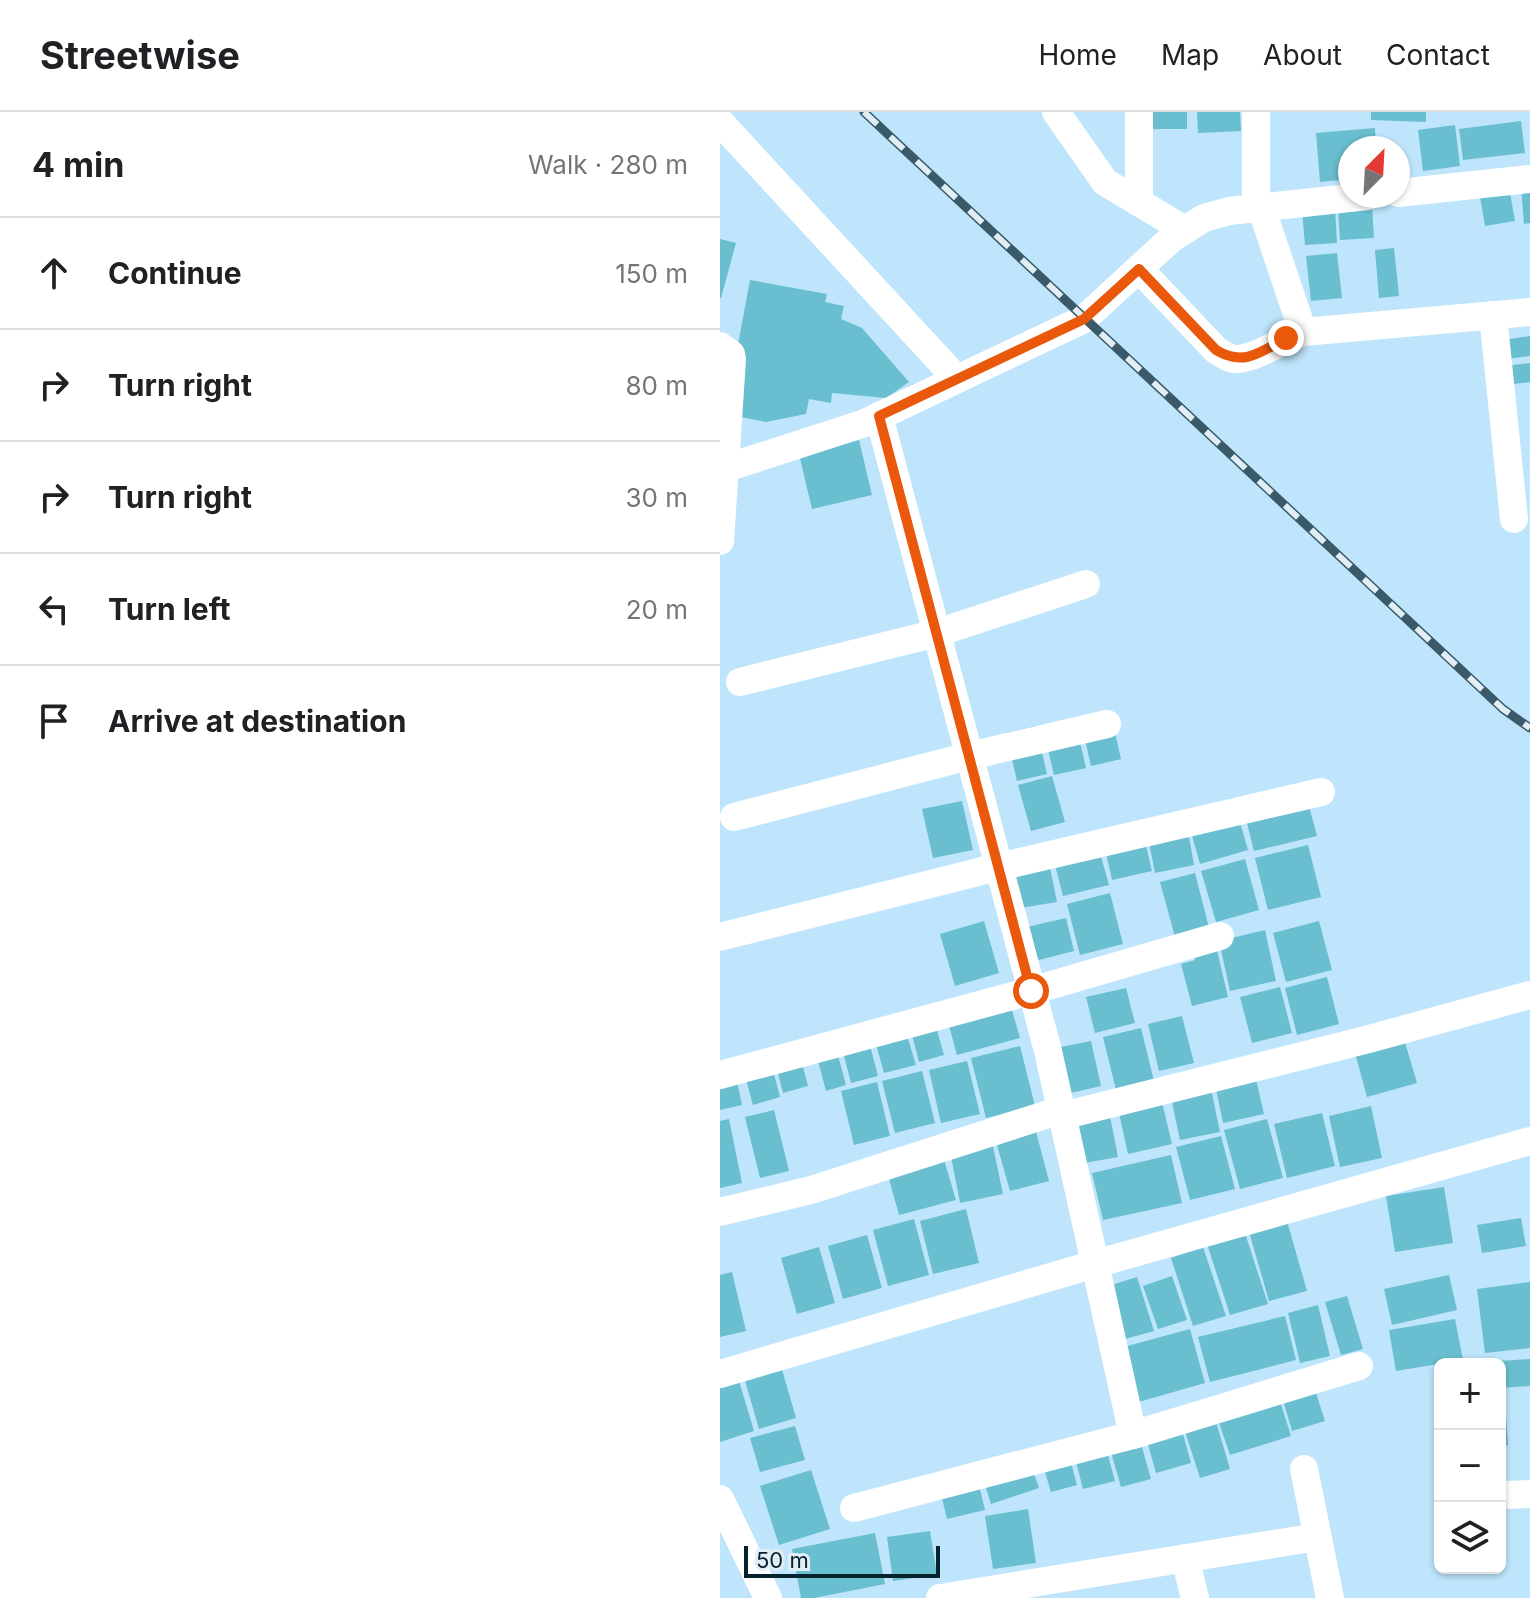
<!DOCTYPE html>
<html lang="en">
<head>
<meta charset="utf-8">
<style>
	body { margin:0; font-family:Inter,sans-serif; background:#f2f2f2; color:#202124 }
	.controls { position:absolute; right:24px; bottom:24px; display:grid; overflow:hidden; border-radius:12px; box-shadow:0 2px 6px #0004 }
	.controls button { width:72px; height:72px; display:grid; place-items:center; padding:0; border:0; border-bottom:2px solid #e0e0e0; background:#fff; color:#202124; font:40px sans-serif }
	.compass { position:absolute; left:618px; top:24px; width:72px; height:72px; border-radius:50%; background:#fff; box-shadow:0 2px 6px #0004; rotate:24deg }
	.scale { position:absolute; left:24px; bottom:20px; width:196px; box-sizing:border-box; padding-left:8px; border:4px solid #05222f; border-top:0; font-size:22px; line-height:28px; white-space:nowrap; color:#05222f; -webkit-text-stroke:6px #e1eef5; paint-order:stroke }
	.stop { position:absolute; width:24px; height:24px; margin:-18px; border:6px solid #ea580c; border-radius:50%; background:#fff }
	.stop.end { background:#ea580c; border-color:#fff; box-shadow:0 2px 8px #0008 }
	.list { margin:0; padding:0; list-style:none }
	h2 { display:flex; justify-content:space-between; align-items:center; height:104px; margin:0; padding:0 32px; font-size:34px }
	h2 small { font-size:26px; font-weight:400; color:#757577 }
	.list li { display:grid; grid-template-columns:52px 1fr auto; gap:24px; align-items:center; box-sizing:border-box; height:112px; padding:0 32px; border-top:2px solid #e0e0e0 }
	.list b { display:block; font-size:30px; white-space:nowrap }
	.list em { font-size:26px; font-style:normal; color:#757577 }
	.icon { flex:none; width:44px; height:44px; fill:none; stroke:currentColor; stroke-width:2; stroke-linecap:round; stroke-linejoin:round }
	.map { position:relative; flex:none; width:810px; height:1486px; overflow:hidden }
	header { display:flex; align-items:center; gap:48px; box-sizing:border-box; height:112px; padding:0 40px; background:#fff; border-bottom:2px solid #e0e0e0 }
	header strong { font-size:38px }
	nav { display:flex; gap:44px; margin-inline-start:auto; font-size:28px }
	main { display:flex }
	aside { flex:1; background:#fff }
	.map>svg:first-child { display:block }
	.building { fill:#69becf }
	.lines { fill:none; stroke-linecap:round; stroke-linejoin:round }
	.street { stroke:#fff; stroke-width:28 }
	.rail-casing { stroke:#3a5a69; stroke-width:9 }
	.rail { stroke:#e1eef5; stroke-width:6; stroke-dasharray:18; stroke-linecap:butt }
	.route { stroke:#ea580c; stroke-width:10 }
</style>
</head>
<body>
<header>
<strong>Streetwise</strong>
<nav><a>Home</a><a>Map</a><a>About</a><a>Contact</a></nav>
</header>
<main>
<aside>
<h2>4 min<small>Walk · 280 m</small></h2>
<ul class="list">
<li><svg class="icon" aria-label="ahead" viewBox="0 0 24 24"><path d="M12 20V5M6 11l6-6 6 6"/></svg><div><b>Continue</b></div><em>150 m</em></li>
<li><svg class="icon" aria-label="right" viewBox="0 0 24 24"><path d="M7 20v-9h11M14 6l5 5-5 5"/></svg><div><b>Turn right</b></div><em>80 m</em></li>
<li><svg class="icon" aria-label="right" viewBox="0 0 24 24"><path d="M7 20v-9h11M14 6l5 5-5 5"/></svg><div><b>Turn right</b></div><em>30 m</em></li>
<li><svg class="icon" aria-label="left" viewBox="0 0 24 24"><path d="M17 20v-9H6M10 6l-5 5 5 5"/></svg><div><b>Turn left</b></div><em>20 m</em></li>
<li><svg class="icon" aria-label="arrive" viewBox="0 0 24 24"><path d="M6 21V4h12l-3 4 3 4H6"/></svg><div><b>Arrive at destination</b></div></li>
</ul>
</aside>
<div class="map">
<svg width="810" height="1486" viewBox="0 0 810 1486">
	<rect width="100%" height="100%" fill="#bee5fb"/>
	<!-- building -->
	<g class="building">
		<rect x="427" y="0" width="40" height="17"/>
		<path d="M 477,0 L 520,0 L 521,19 L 478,21 Z"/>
		<path d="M 651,0 L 706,0 L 706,10 L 651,8 Z"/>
		<path d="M 801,9 L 805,41 L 743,48 L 739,17 Z"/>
		<path d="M 735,13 L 740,54 L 703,59 L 698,18 Z"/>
		<path d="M 655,16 L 656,36 L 630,36 L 630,67 L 600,70 L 596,21 Z"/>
		<path d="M 810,74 L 810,111 L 804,112 L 801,75 Z"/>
		<path d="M 789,75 L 795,109 L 765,114 L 759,79 Z"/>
		<path d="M 652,94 L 654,126 L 620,128 L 618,96 Z"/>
		<path d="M 615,95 L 617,131 L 585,133 L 582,98 Z"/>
		<path d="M 0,127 L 16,131 L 1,186 L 0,186 Z"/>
		<path d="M 674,136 L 679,184 L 659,186 L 655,138 Z"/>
		<path d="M 617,141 L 622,186 L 591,189 L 586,144 Z"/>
		<path d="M 30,168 L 107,182 L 105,190 L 124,194 L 121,207 L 142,216 L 189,270 L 166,286 L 112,281 L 111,291 L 89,287 L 86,302 L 46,310 L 5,302 Z"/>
		<path d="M 810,224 L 810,244 L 779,248 L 777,229 Z"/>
		<path d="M 810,251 L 810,270 L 776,274 L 774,255 Z"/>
		<path d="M 139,328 L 152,383 L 92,397 L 79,342 Z"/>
		<path d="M 391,603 L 401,647 L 371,654 L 361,610 Z"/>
		<path d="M 355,608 L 366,656 L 334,663 L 323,616 Z"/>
		<path d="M 316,614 L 327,662 L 297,669 L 286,621 Z"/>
		<path d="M 332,664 L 345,710 L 311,719 L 298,673 Z"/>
		<path d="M 585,679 L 597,724 L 534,739 L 523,695 Z"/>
		<path d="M 513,686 L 528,738 L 480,752 L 465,699 Z"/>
		<path d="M 242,689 L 253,738 L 213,746 L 202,697 Z"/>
		<path d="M 466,708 L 474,753 L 435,761 L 426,715 Z"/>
		<path d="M 421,713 L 432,759 L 392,768 L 382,722 Z"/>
		<path d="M 375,723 L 389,773 L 343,784 L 330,734 Z"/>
		<path d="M 588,733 L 601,785 L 548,798 L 535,746 Z"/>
		<path d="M 327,741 L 337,790 L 295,797 L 286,749 Z"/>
		<path d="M 525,747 L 539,798 L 496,810 L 481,759 Z"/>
		<path d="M 475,761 L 489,816 L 455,825 L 440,770 Z"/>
		<path d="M 390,781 L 403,832 L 360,843 L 347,792 Z"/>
		<path d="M 346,806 L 354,839 L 315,849 L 307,815 Z"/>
		<path d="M 264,809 L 279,861 L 235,874 L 220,822 Z"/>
		<path d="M 599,809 L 612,858 L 566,870 L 553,821 Z"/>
		<path d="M 545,818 L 556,869 L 510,879 L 499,829 Z"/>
		<path d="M 495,830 L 508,885 L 472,894 L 461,852 L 475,848 L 472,835 Z"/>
		<path d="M 607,865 L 619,912 L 577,923 L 565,876 Z"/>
		<path d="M 560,875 L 572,921 L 532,931 L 520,885 Z"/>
		<path d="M 406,876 L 415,911 L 375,921 L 366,885 Z"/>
		<path d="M 289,888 L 300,926 L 237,943 L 226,903 Z"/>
		<path d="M 462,904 L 474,951 L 439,959 L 428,912 Z"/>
		<path d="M 214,908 L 224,943 L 199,950 L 190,915 Z"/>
		<path d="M 183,910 L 196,953 L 164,961 L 152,918 Z"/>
		<path d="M 145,914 L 158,964 L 131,971 L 118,921 Z"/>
		<path d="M 421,916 L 434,969 L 396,978 L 383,925 Z"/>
		<path d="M 113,925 L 126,973 L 106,979 L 93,930 Z"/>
		<path d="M 684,927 L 697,971 L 647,985 L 635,941 Z"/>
		<path d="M 371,929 L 381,974 L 346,982 L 336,936 Z"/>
		<path d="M 300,934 L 315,994 L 266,1006 L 251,946 Z"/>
		<path d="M 48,939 L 60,985 L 33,993 L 20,946 Z"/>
		<path d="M 79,940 L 88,974 L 63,981 L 54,946 Z"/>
		<path d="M 247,949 L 260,1002 L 221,1011 L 209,958 Z"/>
		<path d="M 13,950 L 22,993 L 0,998 L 0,953 Z"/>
		<path d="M 202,959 L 215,1011 L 175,1021 L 162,969 Z"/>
		<path d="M 535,963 L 544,1002 L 503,1011 L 495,972 Z"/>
		<path d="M 157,970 L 170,1024 L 134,1033 L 121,979 Z"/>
		<path d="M 490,972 L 500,1020 L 460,1028 L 450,981 Z"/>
		<path d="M 440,982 L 452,1032 L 408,1042 L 397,992 Z"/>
		<path d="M 651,994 L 662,1046 L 620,1055 L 609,1004 Z"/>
		<path d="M 54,998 L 69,1059 L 40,1066 L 25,1005 Z"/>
		<path d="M 602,1001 L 615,1054 L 567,1066 L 554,1012 Z"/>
		<path d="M 390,1004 L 398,1045 L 359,1052 L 351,1012 Z"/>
		<path d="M 9,1007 L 22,1071 L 0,1076 L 0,1009 Z"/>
		<path d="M 547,1007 L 563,1066 L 520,1077 L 504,1018 Z"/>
		<path d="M 315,1016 L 329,1069 L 290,1079 L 275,1026 Z"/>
		<path d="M 501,1024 L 515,1077 L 470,1088 L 456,1035 Z"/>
		<path d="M 272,1030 L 283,1082 L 240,1091 L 230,1039 Z"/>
		<path d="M 222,1041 L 236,1088 L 179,1103 L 166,1056 Z"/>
		<path d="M 451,1043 L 462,1091 L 383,1108 L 372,1061 Z"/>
		<path d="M 724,1075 L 733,1131 L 675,1140 L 666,1084 Z"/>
		<path d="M 246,1097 L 259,1151 L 213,1162 L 200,1109 Z"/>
		<path d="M 801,1106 L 806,1134 L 762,1141 L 757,1113 Z"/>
		<path d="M 194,1107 L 209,1163 L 168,1174 L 153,1118 Z"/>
		<path d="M 567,1109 L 587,1179 L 549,1189 L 529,1120 Z"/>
		<path d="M 525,1121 L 548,1192 L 510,1203 L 487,1132 Z"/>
		<path d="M 147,1123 L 162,1176 L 123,1187 L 108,1134 Z"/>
		<path d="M 99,1135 L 115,1191 L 77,1202 L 61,1146 Z"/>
		<path d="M 483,1135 L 506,1204 L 473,1214 L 451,1146 Z"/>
		<path d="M 12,1160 L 26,1219 L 0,1225 L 0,1163 Z"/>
		<path d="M 729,1163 L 737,1198 L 672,1213 L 664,1177 Z"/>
		<path d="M 452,1164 L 467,1208 L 438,1217 L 423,1174 Z"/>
		<path d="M 417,1165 L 434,1219 L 398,1229 L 382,1176 Z"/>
		<path d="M 810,1170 L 810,1236 L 765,1241 L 757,1177 Z"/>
		<path d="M 627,1184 L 643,1237 L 621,1243 L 605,1190 Z"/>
		<path d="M 598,1193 L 610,1244 L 580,1251 L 568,1201 Z"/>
		<path d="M 565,1204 L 576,1248 L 490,1270 L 478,1225 Z"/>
		<path d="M 735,1207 L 743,1248 L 676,1259 L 669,1218 Z"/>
		<path d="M 470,1217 L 485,1271 L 415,1291 L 400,1236 Z"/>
		<path d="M 810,1247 L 810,1274 L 780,1276 L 780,1252 L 778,1252 L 778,1249 Z"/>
		<path d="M 61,1254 L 76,1306 L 39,1317 L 24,1265 Z"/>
		<path d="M 19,1269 L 34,1319 L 0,1330 L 0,1275 Z"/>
		<path d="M 595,1278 L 605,1309 L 572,1319 L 563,1288 Z"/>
		<path d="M 560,1289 L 571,1324 L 510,1343 L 498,1308 Z"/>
		<path d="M 494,1303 L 510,1357 L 480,1366 L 463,1313 Z"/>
		<path d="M 780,1305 L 786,1305 L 788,1333 L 780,1334 Z"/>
		<path d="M 459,1308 L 471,1351 L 436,1361 L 424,1318 Z"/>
		<path d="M 75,1314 L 85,1348 L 40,1360 L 30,1326 Z"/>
		<path d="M 416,1314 L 431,1367 L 401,1375 L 386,1323 Z"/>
		<path d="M 383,1325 L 395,1369 L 363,1377 L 352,1334 Z"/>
		<path d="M 346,1332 L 357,1373 L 331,1380 L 319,1340 Z"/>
		<path d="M 309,1348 L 319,1376 L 271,1392 L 262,1363 Z"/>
		<path d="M 91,1358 L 110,1417 L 59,1433 L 40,1374 Z"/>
		<path d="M 256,1361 L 265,1398 L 227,1407 L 218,1370 Z"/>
		<path d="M 308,1397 L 316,1451 L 273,1457 L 265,1404 Z"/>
		<path d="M 210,1419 L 217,1463 L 173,1469 L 167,1425 Z"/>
		<path d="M 155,1421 L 165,1472 L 94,1486 L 81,1486 L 72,1437 Z"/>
	</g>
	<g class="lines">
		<!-- street -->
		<g class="street">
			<path d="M 336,0 L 385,70 L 465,118"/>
			<path d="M 419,0 L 419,90"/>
			<path d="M 0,10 L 237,267"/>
			<path d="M 678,81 L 810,67"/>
			<path d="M 541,95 L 583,220"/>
			<path d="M 536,96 L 536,0"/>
			<path d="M 419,157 L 496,238 C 502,242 507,246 514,247 C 534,248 564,227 583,220 L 810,200"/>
			<path d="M 773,203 L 794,407"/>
			<path d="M 0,234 L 11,242 L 12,247 L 0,429"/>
			<path d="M 159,304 L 328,939 L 413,1323"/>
			<path d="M 0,358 L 145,311 L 364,207 L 451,127 L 484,106 L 509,99 L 648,84"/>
			<path d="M 20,570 L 217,521 L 366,472"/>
			<path d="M 14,705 L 249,644 L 387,612"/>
			<path d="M 0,825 L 278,755 L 601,680"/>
			<path d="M 0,963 L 311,879 L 500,824"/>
			<path d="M 342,1004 L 649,927 L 810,883"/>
			<path d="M 0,1100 L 91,1078 L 341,998"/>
			<path d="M 0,1262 L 375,1152 L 810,1029"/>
			<path d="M 584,1357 L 610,1486"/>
			<path d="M 780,1383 L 810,1382"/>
			<path d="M 0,1387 L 48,1486"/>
			<path d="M 134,1396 L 413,1323 L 639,1254"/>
			<path d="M 465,1446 L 475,1486"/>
			<path d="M 220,1486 L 597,1425"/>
		</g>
		<defs>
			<path id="rail" d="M 144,0 L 783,597 L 810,616"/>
		</defs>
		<!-- rail casing -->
		<use href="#rail" class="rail-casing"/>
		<!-- rail -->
		<use href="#rail" class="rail"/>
	</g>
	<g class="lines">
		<!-- route -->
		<path class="route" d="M 311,879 L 159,304 L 364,207 L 419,157 L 496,238 C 524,255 541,240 566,226"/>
	</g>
</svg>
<div class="controls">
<button>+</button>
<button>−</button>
<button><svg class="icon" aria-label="layers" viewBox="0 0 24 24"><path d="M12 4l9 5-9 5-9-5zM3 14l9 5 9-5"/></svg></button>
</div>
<svg class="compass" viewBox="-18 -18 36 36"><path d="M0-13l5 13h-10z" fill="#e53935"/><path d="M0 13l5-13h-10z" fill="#757577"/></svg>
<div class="scale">50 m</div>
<div class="stop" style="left:311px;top:879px"></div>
<div class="stop end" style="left:566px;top:226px"></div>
</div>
</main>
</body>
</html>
